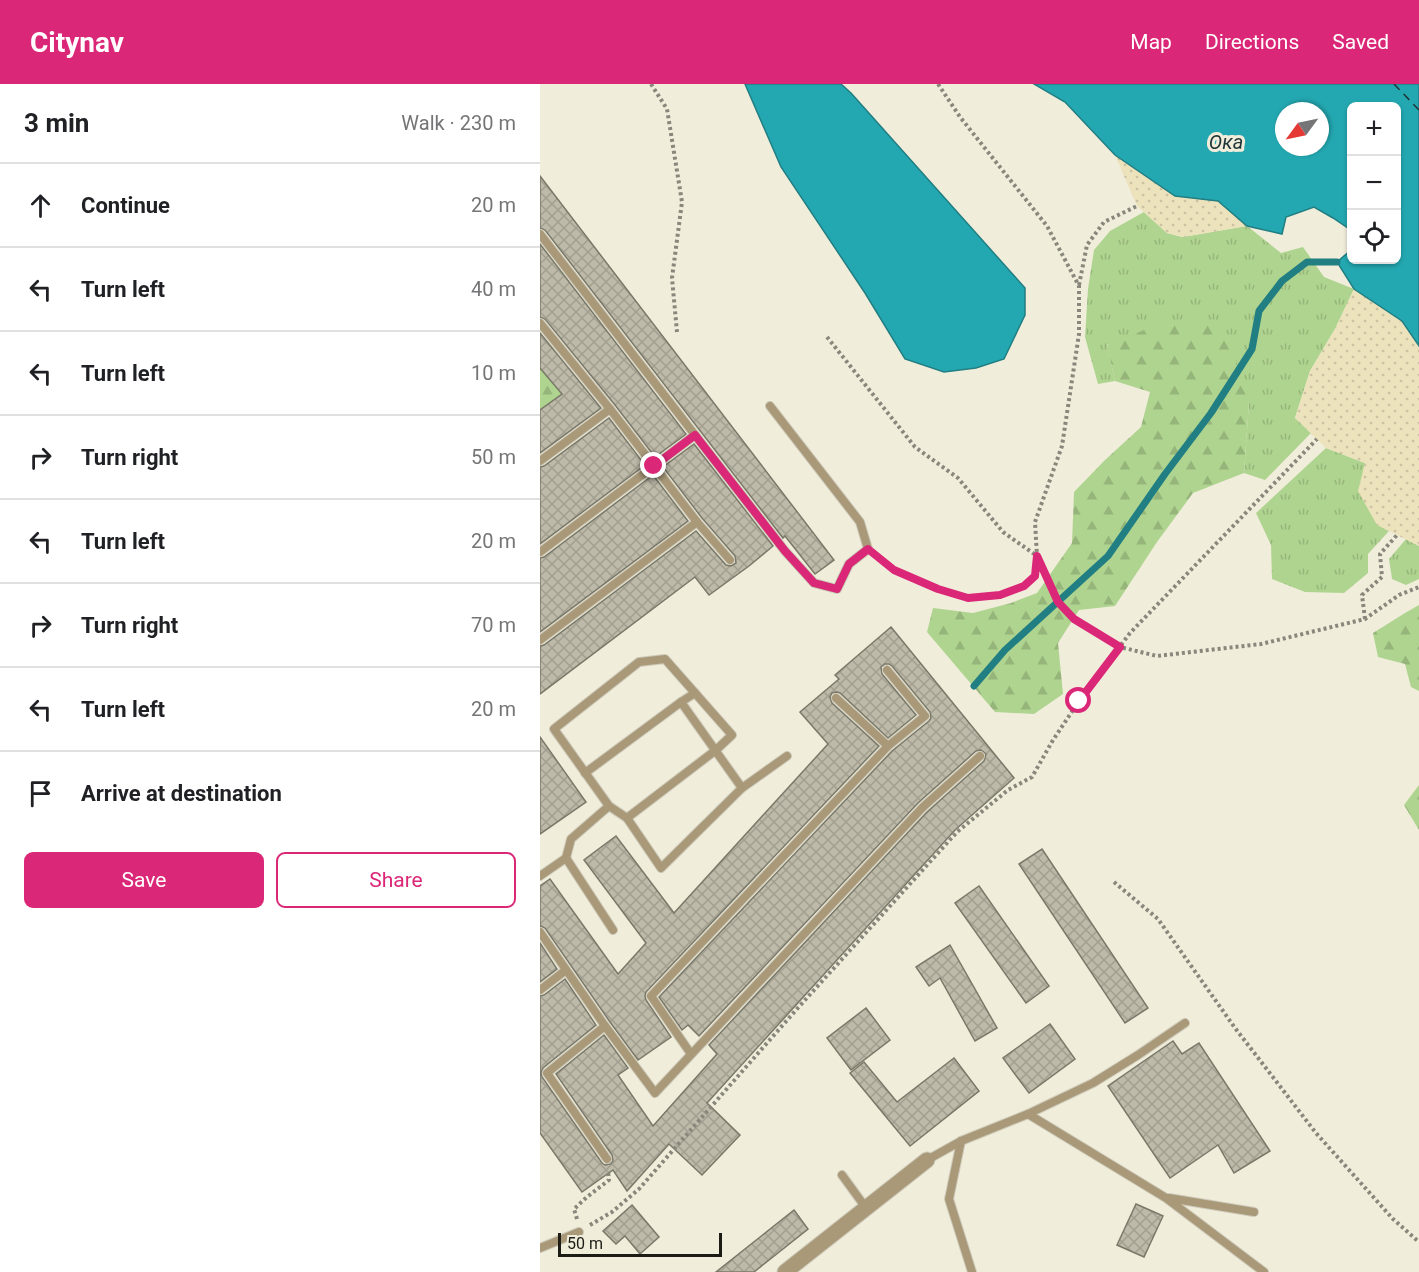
<!DOCTYPE html>
<html lang="en">
<head>
<meta charset="utf-8">
<style>
	body { margin:0; font-family:Roboto,sans-serif; background:#f6f6f6; color:#202124 }
	.controls { position:absolute; right:18px; top:18px; display:grid; overflow:hidden; border-radius:9px; box-shadow:0 2px 4px #0004 }
	.controls button { width:54px; height:54px; display:grid; place-items:center; padding:0; border:0; border-bottom:2px solid #e0e0e0; background:#fff; color:#202124; font:30px sans-serif }
	.compass { position:absolute; left:735px; top:18px; width:54px; height:54px; border-radius:50%; background:#fff; box-shadow:0 2px 4px #0004; rotate:237deg }
	.scale { position:absolute; left:18px; bottom:15px; width:164px; box-sizing:border-box; padding-left:6px; border:3px solid #1c1b15; border-top:0; font-size:16px; line-height:21px; white-space:nowrap; color:#1c1b15; -webkit-text-stroke:4px #f0eddb; paint-order:stroke }
	.stop { position:absolute; width:18px; height:18px; margin:-14px; border:4px solid #db2777; border-radius:50%; background:#fff }
	.stop.end { background:#db2777; border-color:#fff; box-shadow:0 2px 6px #0008 }
	.list { margin:0; padding:0; list-style:none }
	h2 { display:flex; justify-content:space-between; align-items:center; height:78px; margin:0; padding:0 24px; font-size:26px }
	h2 small { font-size:20px; font-weight:400; color:#757577 }
	.list li { display:grid; grid-template-columns:39px 1fr auto; gap:18px; align-items:center; box-sizing:border-box; height:84px; padding:0 24px; border-top:2px solid #e0e0e0 }
	.list b { display:block; font-size:22px; white-space:nowrap }
	.list em { font-size:20px; font-style:normal; color:#757577 }
	.actions { display:flex; gap:12px; padding:18px 24px }
	.actions a { flex:1; padding:14px 0; border:2px solid #db2777; border-radius:9px; text-align:center; font-size:21px; color:#db2777 }
	.actions .main { background:#db2777; color:#fff }
	.icon { flex:none; width:33px; height:33px; fill:none; stroke:currentColor; stroke-width:2; stroke-linecap:round; stroke-linejoin:round }
	.map { position:relative; flex:none; width:879px; height:1188px; overflow:hidden }
	header { display:flex; align-items:center; gap:36px; box-sizing:border-box; height:84px; padding:0 30px; background:#db2777; color:#fff }
	header strong { font-size:28px }
	nav { display:flex; gap:33px; margin-inline-start:auto; font-size:21px }
	main { display:flex }
	aside { flex:1; background:#fff }
	.map>svg:first-child { display:block }
	.grass { fill:url(#grass-tufts) }
	.forest { fill:url(#forest-firs) }
	.sand { fill:url(#sand-dots) }
	.water { fill:#23a8b1; stroke:#217e82; stroke-width:1.5; fill-rule:evenodd }
	.lines { fill:none; stroke-linecap:round; stroke-linejoin:round }
	.stream { stroke:#217e82; stroke-width:7 }
	.ferry { stroke:#1f3436; stroke-width:1.5; stroke-dasharray:8 6; stroke-linecap:butt }
	.building { fill:url(#building-cross-hatch); stroke:#7a7868; stroke-width:1.5 }
	.service-casing { stroke:#cecbbb; stroke-width:10 }
	.minor-casing { stroke:#cecbbb; stroke-width:17 }
	.path { stroke:#89877b; stroke-width:4; stroke-dasharray:3 3; stroke-linecap:butt }
	.service { stroke:#a99979; stroke-width:8 }
	.minor { stroke:#a99979; stroke-width:15 }
	.route { stroke:#db2777; stroke-width:8 }
	.labels { text-anchor:middle; stroke-width:6; stroke-linejoin:round; paint-order:stroke }
	.water-label { font-size:20px; font-style:italic; fill:#1f3436; stroke:#f0eddb }
</style>
</head>
<body>
<header>
<strong>Citynav</strong>
<nav><a>Map</a><a>Directions</a><a>Saved</a></nav>
</header>
<main>
<aside>
<h2>3 min<small>Walk · 230 m</small></h2>
<ul class="list">
<li><svg class="icon" aria-label="ahead" viewBox="0 0 24 24"><path d="M12 20V5M6 11l6-6 6 6"/></svg><div><b>Continue</b></div><em>20 m</em></li>
<li><svg class="icon" aria-label="left" viewBox="0 0 24 24"><path d="M17 20v-9H6M10 6l-5 5 5 5"/></svg><div><b>Turn left</b></div><em>40 m</em></li>
<li><svg class="icon" aria-label="left" viewBox="0 0 24 24"><path d="M17 20v-9H6M10 6l-5 5 5 5"/></svg><div><b>Turn left</b></div><em>10 m</em></li>
<li><svg class="icon" aria-label="right" viewBox="0 0 24 24"><path d="M7 20v-9h11M14 6l5 5-5 5"/></svg><div><b>Turn right</b></div><em>50 m</em></li>
<li><svg class="icon" aria-label="left" viewBox="0 0 24 24"><path d="M17 20v-9H6M10 6l-5 5 5 5"/></svg><div><b>Turn left</b></div><em>20 m</em></li>
<li><svg class="icon" aria-label="right" viewBox="0 0 24 24"><path d="M7 20v-9h11M14 6l5 5-5 5"/></svg><div><b>Turn right</b></div><em>70 m</em></li>
<li><svg class="icon" aria-label="left" viewBox="0 0 24 24"><path d="M17 20v-9H6M10 6l-5 5 5 5"/></svg><div><b>Turn left</b></div><em>20 m</em></li>
<li><svg class="icon" aria-label="arrive" viewBox="0 0 24 24"><path d="M6 21V4h12l-3 4 3 4H6"/></svg><div><b>Arrive at destination</b></div></li>
</ul>
<div class="actions"><a class="main">Save</a><a>Share</a></div>
</aside>
<div class="map">
<svg width="879" height="1188" viewBox="0 0 879 1188">
	<defs>
		<pattern id="grass-tufts" width="24" height="20" patternUnits="userSpaceOnUse" patternTransform="scale(1.5)"><rect width="24" height="20" fill="#afd48f"/><path d="M3 7l-1-3M5 7V3M7 7l1-3M15 17l-1-3M17 17v-4M19 17l1-3" fill="none" stroke="#96b57a"/></pattern>
		<pattern id="forest-firs" width="22" height="20" patternUnits="userSpaceOnUse" patternTransform="scale(1.5)"><rect width="22" height="20" fill="#afd48f"/><path d="M5 1l3.5 6h-7zM16 11l3.5 6h-7z" fill="#96b57a"/></pattern>
		<pattern id="sand-dots" width="8" height="8" patternUnits="userSpaceOnUse" patternTransform="scale(1.5)"><rect width="8" height="8" fill="#ece3bd"/><path d="M2 2h.1M6 6h.1" fill="none" stroke="#cac2a2" stroke-width="1.8" stroke-linecap="round"/></pattern>
		<pattern id="building-cross-hatch" width="8" height="8" patternUnits="userSpaceOnUse" patternTransform="scale(1.5)"><rect width="8" height="8" fill="#bdbaa9"/><path d="M0 0l8 8M0 8l8-8" fill="none" stroke="#a29f91"/></pattern>
	</defs>
	<rect width="100%" height="100%" fill="#f0eddb"/>
	<!-- grass -->
	<g class="grass">
		<path d="M 604,128 L 627,149 L 642,153 L 707,142 L 741,169 L 763,163 L 784,193 L 814,205 L 795,245 L 770,287 L 755,334 L 771,349 L 725,396 L 704,389 L 709,318 L 567,260 L 575,297 L 558,300 L 545,253 L 548,205 L 554,166 L 570,147 Z"/>
		<path d="M 786,364 L 825,379 L 837,440 L 849,447 L 828,470 L 828,489 L 804,509 L 765,508 L 732,495 L 731,461 L 716,429 Z"/>
		<path d="M 866,455 L 879,462 L 879,495 L 866,501 L 852,495 L 849,475 Z"/>
	</g>
	<!-- forest -->
	<g class="forest">
		<path d="M 670,237 L 690,257 L 709,318 L 704,389 L 653,409 L 617,458 L 575,522 L 539,526 L 518,559 L 523,610 L 494,630 L 455,628 L 387,548 L 393,524 L 433,529 L 471,519 L 497,509 L 532,459 L 534,408 L 565,376 L 601,343 L 610,308 L 575,297 L 567,261 L 614,242 Z"/>
		<path d="M 0,284 L 22,310 L 0,326 Z"/>
		<path d="M 879,521 L 879,607 L 871,603 L 865,580 L 838,573 L 833,549 L 865,529 Z"/>
		<path d="M 879,701 L 879,746 L 864,721 Z"/>
	</g>
	<!-- sand -->
	<g class="sand">
		<path d="M 575,71 L 635,112 L 678,117 L 707,142 L 643,153 L 627,149 L 597,122 Z"/>
		<path d="M 814,205 L 862,237 L 879,262 L 879,462 L 837,441 L 818,407 L 825,379 L 786,364 L 755,334 L 770,287 L 795,245 Z"/>
	</g>
	<!-- water -->
	<g class="water">
		<path d="M 205,0 L 301,0 L 311,9 L 485,204 L 485,231 L 464,275 L 436,284 L 404,288 L 365,275 L 325,209 L 241,83 Z"/>
		<path d="M 494,0 L 879,0 L 879,262 L 862,237 L 814,205 L 797,178 L 811,166 L 812,176 L 856,176 L 856,22 L 812,22 L 811,146 L 793,134 L 774,123 L 746,133 L 742,150 L 707,142 L 678,117 L 635,112 L 575,71 L 525,18 ZM 744,27 L 780,27 L 780,63 L 744,63 Z"/>
	</g>
	<g class="lines">
		<!-- stream -->
		<path class="stream" d="M 434,602 L 465,566 L 568,472 L 625,390 L 671,329 L 712,265 L 719,227 L 742,197 L 767,178 L 797,178"/>
		<!-- ferry -->
		<path class="ferry" d="M 854,0 L 879,26"/>
	</g>
	<!-- building -->
	<g class="building">
		<path d="M 0,92 L 294,476 L 275,490 L 245,452 L 243,454 L 5,146 L 0,144 Z"/>
		<path d="M 0,160 L 146,350 L 115,373 L 75,321 L 5,235 L 0,233 Z"/>
		<path d="M 0,249 L 61,324 L 0,369 L 0,326 L 22,310 L 0,284 Z"/>
		<path d="M 69,334 L 105,381 L 0,460 L 0,383 L 4,382 Z"/>
		<path d="M 154,360 L 233,462 L 209,482 L 169,511 L 155,493 L 0,610 L 0,562 L 4,561 L 156,447 L 186,481 L 191,482 L 196,479 L 195,472 L 162,434 L 123,383 Z"/>
		<path d="M 113,391 L 148,437 L 0,548 L 0,474 L 4,473 Z"/>
		<path d="M 351,543 L 474,694 L 415,746 L 167,1019 L 200,1051 L 162,1091 L 129,1060 L 87,1107 L 73,1086 L 42,1108 L 0,1049 L 0,912 L 4,911 L 25,895 L 56,941 L 3,984 L 1,989 L 2,993 L 62,1079 L 65,1081 L 70,1080 L 73,1077 L 72,1071 L 16,990 L 64,951 L 88,984 L 78,991 L 113,1042 L 177,970 L 169,961 L 387,728 L 444,677 L 446,670 L 441,666 L 436,667 L 378,719 L 159,952 L 148,941 L 142,946 L 119,913 L 352,667 L 389,637 L 391,634 L 390,628 L 352,582 L 349,580 L 345,580 L 341,583 L 342,590 L 376,631 L 348,654 L 300,609 L 297,608 L 292,609 L 290,613 L 292,619 L 339,662 L 106,908 L 105,912 L 106,916 L 131,953 L 98,976 L 70,938 L 5,844 L 0,842 L 0,802 L 10,795 L 78,890 L 106,859 L 44,776 L 76,752 L 134,829 L 288,660 L 260,628 L 299,595 L 295,591 Z"/>
		<path d="M 0,653 L 46,718 L 0,750 Z"/>
		<path d="M 502,765 L 608,924 L 585,939 L 479,780 Z"/>
		<path d="M 439,802 L 509,902 L 486,919 L 415,819 Z"/>
		<path d="M 0,859 L 17,885 L 0,898 Z"/>
		<path d="M 410,861 L 457,944 L 435,957 L 400,894 L 389,902 L 376,883 Z"/>
		<path d="M 326,924 L 350,956 L 311,986 L 287,954 Z"/>
		<path d="M 510,940 L 535,975 L 489,1009 L 463,974 Z"/>
		<path d="M 633,957 L 642,970 L 659,959 L 730,1067 L 694,1089 L 678,1061 L 630,1094 L 568,1002 Z"/>
		<path d="M 414,974 L 439,1007 L 370,1062 L 310,989 L 324,978 L 357,1018 Z"/>
		<path d="M 596,1120 L 623,1132 L 604,1173 L 577,1161 Z"/>
		<path d="M 92,1121 L 119,1153 L 100,1170 L 85,1152 L 76,1160 L 63,1147 Z"/>
		<path d="M 254,1126 L 268,1145 L 214,1188 L 176,1188 Z"/>
	</g>
	<g class="lines">
		<defs>
			<g id="service">
				<path d="M 0,150 L 155,351"/>
				<path d="M 0,239 L 70,325 L 114,382 L 0,468"/>
				<path d="M 0,377 L 70,325"/>
				<path d="M 157,438 L 114,382 L 155,351 L 245,467 L 274,499 L 297,505 L 309,480 L 328,465 L 320,438 L 230,322"/>
				<path d="M 0,556 L 157,438 L 190,476"/>
				<path d="M 296,614 L 348,662 L 385,632 L 347,586"/>
				<path d="M 45,689 L 141,618"/>
				<path d="M 69,722 L 14,645 L 99,578 L 125,575 L 155,609"/>
				<path d="M 87,734 L 176,666 L 192,651 L 155,609 L 141,618 L 202,704"/>
				<path d="M 26,774 L 31,755 L 69,722 L 87,734 L 121,784 L 202,704 L 247,672"/>
				<path d="M 0,792 L 26,774 L 73,846"/>
				<path d="M 0,848 L 65,942"/>
				<path d="M 0,906 L 26,886"/>
				<path d="M 151,970 L 111,912 L 348,662"/>
				<path d="M 488,1030 L 553,999 L 598,971 L 645,939"/>
				<path d="M 421,1057 L 409,1115 L 432,1188"/>
				<path d="M 67,1075 L 7,989 L 65,942 L 115,1009 L 383,723 L 440,672"/>
				<path d="M 387,1076 L 421,1057 L 488,1030 L 626,1114 L 724,1188"/>
				<path d="M 302,1091 L 326,1124"/>
				<path d="M 629,1114 L 714,1128"/>
				<path d="M 0,1164 L 39,1148"/>
			</g>
			<path id="minor" d="M 245,1188 L 387,1076"/>
		</defs>
		<!-- service casing -->
		<use href="#service" class="service-casing"/>
		<!-- minor casing -->
		<use href="#minor" class="minor-casing"/>
		<!-- path -->
		<g class="path">
			<path d="M 111,0 L 127,25 L 142,118 L 132,194 L 137,248"/>
			<path d="M 398,0 L 420,33 L 507,142 L 539,202 L 539,250 L 522,362 L 495,438 L 497,472 L 518,518 L 534,535 L 580,563 L 617,572 L 721,560 L 825,535 L 859,511 L 879,503"/>
			<path d="M 539,201 L 547,161 L 564,138 L 597,122"/>
			<path d="M 287,253 L 375,363 L 418,394 L 463,448 L 497,472 L 495,492 L 484,502 L 460,511 L 428,514 L 398,505 L 354,486 L 338,473"/>
			<path d="M 825,535 L 822,511 L 842,493 L 840,470 L 857,451"/>
			<path d="M 574,798 L 618,835 L 695,944 L 776,1049 L 853,1135 L 879,1158"/>
			<path d="M 37,1135 L 34,1125 L 47,1113 L 69,1096 L 68,1087"/>
			<path d="M 50,1141 L 72,1128 L 99,1105 L 256,926 L 417,748 L 468,706 L 492,693 L 513,656 L 539,617 L 590,549 L 777,355"/>
		</g>
		<!-- service -->
		<use href="#service" class="service"/>
		<!-- minor -->
		<use href="#minor" class="minor"/>
	</g>
	<g class="lines">
		<!-- route -->
		<path class="route" d="M 114,382 L 155,351 L 245,467 L 274,499 L 297,505 L 309,480 L 328,465 L 354,486 L 398,505 L 428,514 L 460,511 L 484,502 L 495,492 L 497,472 L 518,518 L 534,535 L 580,563 L 539,617"/>
	</g>
	<g class="labels">
		<!-- water labels -->
		<g class="water-label">
			<text x="686" y="65">Ока</text>
		</g>
	</g>
</svg>
<div class="controls">
<button>+</button>
<button>−</button>
<button><svg class="icon" aria-label="locate" viewBox="0 0 24 24"><circle cx="12" cy="12" r="6"/><path d="M12 2v4M12 18v4M2 12h4M18 12h4"/></svg></button>
</div>
<svg class="compass" viewBox="-18 -18 36 36"><path d="M0-13l5 13h-10z" fill="#e53935"/><path d="M0 13l5-13h-10z" fill="#757577"/></svg>
<div class="scale">50 m</div>
<div class="stop" style="left:539px;top:617px"></div>
<div class="stop end" style="left:114px;top:382px"></div>
</div>
</main>
</body>
</html>
